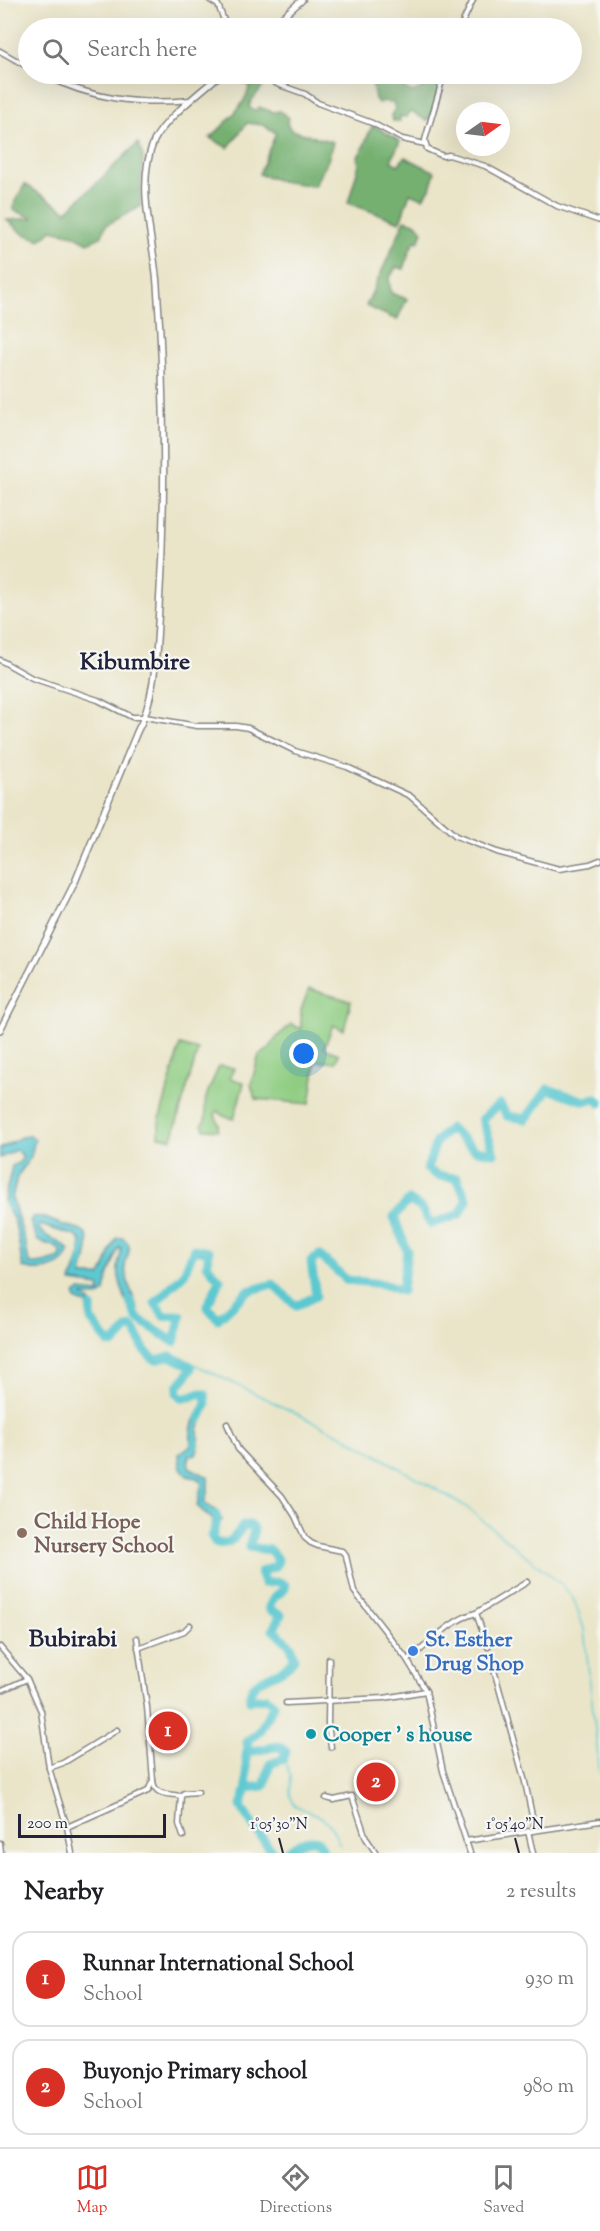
<!DOCTYPE html>
<html lang="en">
<head>
<meta charset="utf-8">
<style>
	body { margin:0; font-family:"Sorts Mill Goudy",serif; background:#f6f6f6; color:#202124 }
	.compass { position:absolute; left:456px; top:102px; width:54px; height:54px; border-radius:50%; background:#fff; box-shadow:0 6px 24px #0002; rotate:76deg }
	.scale { position:absolute; left:18px; bottom:15px; width:148px; box-sizing:border-box; padding-left:6px; border:3px solid #22223b; border-top:0; font-size:16px; line-height:21px; white-space:nowrap; color:#22223b; -webkit-text-stroke:4px #f6f6f2; paint-order:stroke }
	.you { position:absolute; left:304px; top:1054px; width:21px; height:21px; margin:-15px; border:4px solid #fff; border-radius:50%; background:#1a73e8; box-shadow:0 0 0 9px #1a73e833 }
	.badge { display:grid; place-items:center; width:39px; height:39px; border-radius:50%; background:#d93025; color:#fff; font-size:20px; font-weight:700 }
	.pin { position:absolute; translate:-50% -50%; border:3px solid #fff; box-shadow:0 2px 6px #0006 }
	.list { margin:0; padding:0; list-style:none }
	h2 { display:flex; justify-content:space-between; align-items:center; height:78px; margin:0; padding:0 24px; font-size:26px }
	h2 small { font-size:20px; font-weight:400; color:#757577 }
	.list li { display:grid; grid-template-columns:39px 1fr auto; gap:18px; align-items:center; box-sizing:border-box; height:96px; margin:0 12px 12px; padding:0 12px; border:2px solid #e0e0e0; border-radius:18px }
	.list b { display:block; font-size:22px; white-space:nowrap }
	.list p { margin:0; font-size:20px; white-space:nowrap; color:#757577 }
	.list em { font-size:20px; font-style:normal; color:#757577 }
	.icon { flex:none; width:33px; height:33px; fill:none; stroke:currentColor; stroke-width:2; stroke-linecap:round; stroke-linejoin:round }
	.map { position:relative; flex:none; width:600px; height:1853px; overflow:hidden }
	.search { position:absolute; background:#fff; box-shadow:0 6px 24px #0002; left:18px; right:18px; top:18px; height:66px; display:flex; align-items:center; gap:15px; box-sizing:border-box; padding:0 21px; border-radius:33px; color:#757577; font-size:22px }
	.sheet { height:294px; background:#fff }
	nav { display:flex; justify-content:space-around; align-items:center; box-sizing:border-box; height:84px; border-top:2px solid #e0e0e0; background:#fff; font-size:16px; color:#757577 }
	nav a { display:grid; justify-items:center; gap:3px }
	nav .on { color:#d93025 }
	.map>svg:first-child { display:block }
	.green { fill:#90cd83; stroke:#59785f; stroke-width:1.5 }
	.forest { fill:#74b071; stroke:#4b6956; stroke-width:1.5 }
	.water { fill:#5bc8d0; stroke:#3e7586; stroke-width:1.5 }
	.lines { fill:none; stroke-linecap:round; stroke-linejoin:round }
	.stream { stroke:#5bc8d0; stroke-width:1.5 }
	.river { stroke:#5bc8d0; stroke-width:9 }
	.minor-casing { stroke:#868482; stroke-width:7 }
	.tertiary-casing { stroke:#868482; stroke-width:8 }
	.minor { stroke:#fff; stroke-width:4 }
	.tertiary { stroke:#fff; stroke-width:5 }
	.ticks { fill:none; stroke:#22223b; stroke-width:2 }
	.education-dot { fill:#8d6e63; stroke:#f6f6f2; stroke-width:2 }
	.shop-dot { fill:#3f7fe0; stroke:#f6f6f2; stroke-width:2 }
	.culture-dot { fill:#0f9aa8; stroke:#f6f6f2; stroke-width:2 }
	.labels { text-anchor:middle; stroke-width:4.5; stroke-linejoin:round; paint-order:stroke }
	.education-label { font-size:21px; font-weight:bold; fill:#785e54; stroke:#f6f6f2; text-anchor:start }
	.shop-label { font-size:21px; font-weight:bold; fill:#366cbe; stroke:#f6f6f2; text-anchor:start }
	.culture-label { font-size:21px; font-weight:bold; fill:#0d838f; stroke:#f6f6f2; text-anchor:start }
	.quarter-label { font-size:24px; font-weight:bold; fill:#22223b; stroke:#f6f6f2 }
	.ticks-label { font-size:15px; text-anchor:middle; fill:#22223b; stroke:#f6f6f2; stroke-width:4.5; stroke-linejoin:round; paint-order:stroke }
</style>
</head>
<body>
<div class="map">
<svg width="600" height="1853" viewBox="0 0 600 1853">
	<rect width="100%" height="100%" fill="#f6f6f2"/>
	<filter id="ink" filterUnits="userSpaceOnUse"><feTurbulence type="fractalNoise" baseFrequency=".0167" numOctaves="2"/><feDisplacementMap in="SourceGraphic" scale="12" xChannelSelector="R" yChannelSelector="G"/><feConvolveMatrix kernelMatrix="1 2 1 2 8 2 1 2 1" color-interpolation-filters="sRGB"/></filter>
	<filter id="wash" filterUnits="userSpaceOnUse"><feTurbulence type="fractalNoise" baseFrequency=".008" numOctaves="4" result="noise"/><feDisplacementMap in="SourceGraphic" scale="24" xChannelSelector="R" yChannelSelector="G"/><feGaussianBlur stdDeviation="1.35" result="paint"/><feColorMatrix in="noise" values="0 0 0 0 0 0 0 0 0 0 0 0 0 0 0 0 0 1.4 0 .05"/><feComposite in="paint" operator="in"/></filter>
	<g filter="url(#wash)">
		<rect width="100%" height="100%" fill="#eae5c9"/>
		<!-- green -->
		<g class="green">
			<path d="M 309,989 L 351,1001 L 344,1030 L 333,1025 L 324,1048 L 339,1054 L 336,1062 L 316,1062 L 310,1104 L 255,1099 L 251,1084 L 259,1055 C 275,1048 270,1042 280,1034 C 285,1030 287,1029 291,1024 L 301,1029 L 301,1010 Z"/>
			<path d="M 180,1045 L 198,1050 L 172,1139 L 159,1136 L 159,1122 Z"/>
			<path d="M 219,1066 L 234,1068 L 230,1078 L 244,1083 L 234,1119 L 223,1116 L 217,1111 L 215,1115 L 219,1124 L 218,1130 L 204,1129 L 202,1124 C 209,1116 205,1114 205,1105 C 205,1092 215,1078 219,1066 Z"/>
		</g>
		<!-- forest -->
		<g class="forest">
			<path d="M 245,74 C 254,73 261,72 266,80 C 261,93 252,95 249,107 L 253,110 L 257,110 L 259,107 L 273,112 L 280,111 L 289,118 L 287,124 L 291,130 L 333,142 L 328,160 L 314,186 L 280,181 L 259,174 L 276,133 L 263,125 L 247,123 L 228,148 L 210,138 C 222,127 249,102 249,86 L 239,80 Z"/>
			<path d="M 379,74 L 405,74 L 403,87 L 412,92 L 427,86 L 424,74 L 445,74 L 433,114 L 427,121 L 411,111 L 406,117 L 400,116 L 400,121 L 393,121 L 391,115 L 395,109 L 393,102 L 388,103 L 385,101 L 378,103 L 375,99 L 372,83 L 379,82 L 381,76 Z"/>
			<path d="M 373,125 L 400,141 L 391,161 L 398,165 L 405,157 L 435,172 L 430,189 L 423,198 L 410,193 L 400,222 L 348,203 L 359,164 L 357,158 C 366,146 366,136 373,125 Z"/>
			<path d="M 138,143 L 143,156 L 140,207 L 106,225 L 101,237 L 88,243 L 74,235 L 52,230 L 40,240 L 22,233 L 7,220 L 33,218 L 13,210 L 15,201 L 25,184 L 67,211 Z"/>
			<path d="M 405,220 L 418,224 L 423,232 L 418,242 L 415,241 L 410,250 L 404,269 L 396,267 L 389,279 L 391,293 L 407,299 L 397,320 L 366,306 Z"/>
		</g>
		<!-- water -->
		<g class="water">
			<path d="M 31,1136 L 35,1139 L 31,1156 L 17,1177 L 12,1198 L 26,1245 L 29,1263 C 39,1266 50,1261 60,1258 L 61,1252 L 56,1247 L 38,1241 L 30,1221 L 33,1217 C 44,1215 51,1221 60,1224 C 67,1227 77,1227 83,1231 C 95,1240 83,1265 82,1276 L 100,1276 C 109,1265 108,1250 117,1238 L 123,1238 C 136,1248 125,1255 125,1267 C 126,1281 133,1296 138,1309 L 130,1311 C 125,1297 118,1281 118,1266 C 118,1259 123,1255 120,1247 L 118,1249 L 107,1280 L 105,1292 L 97,1297 L 83,1296 L 92,1304 L 91,1320 L 87,1311 L 88,1305 L 76,1300 L 75,1296 L 76,1293 L 80,1291 L 99,1293 L 100,1288 L 99,1286 L 71,1282 L 80,1254 L 81,1241 L 76,1236 L 40,1225 L 39,1229 C 48,1241 61,1239 69,1251 C 67,1268 37,1275 23,1267 C 19,1251 19,1234 13,1218 C 10,1212 5,1208 4,1201 L 12,1166 L 20,1162 L 23,1156 L 16,1150 L 0,1158 L 0,1149 L 21,1137 Z"/>
			<path d="M 204,1409 L 207,1411 L 198,1429 L 199,1446 L 196,1455 L 188,1456 L 189,1467 L 208,1477 L 208,1490 L 204,1503 L 215,1510 L 222,1520 L 218,1524 L 212,1525 L 213,1520 L 197,1506 L 202,1483 L 197,1478 L 187,1476 L 180,1466 L 179,1454 L 191,1445 C 190,1432 192,1416 204,1409 Z"/>
		</g>
		<g class="lines">
			<!-- stream -->
			<g class="stream">
				<path d="M 191,1366 L 194,1364 L 347,1438 L 465,1506 L 562,1585 L 574,1600 L 584,1629 L 600,1774"/>
				<path d="M 283,1759 L 291,1776 L 290,1794 L 294,1805 C 321,1818 328,1813 340,1846"/>
			</g>
			<!-- river -->
			<g class="river">
				<path d="M 130,1300 L 137,1318 L 174,1342 L 181,1316 L 164,1316 L 155,1303 L 184,1274 L 194,1249 L 209,1252 L 207,1265 L 220,1280 L 207,1306 L 218,1319 L 248,1291 L 273,1284 L 296,1306 L 316,1296 L 311,1262 L 319,1255 L 347,1280 L 383,1284 L 402,1291 L 407,1251 L 394,1217 L 409,1200 L 421,1208 L 431,1224 L 460,1214 L 467,1200 L 457,1178 L 438,1176 L 427,1169 L 436,1142 L 450,1128 L 475,1150 L 494,1153 L 482,1119 L 500,1104 L 507,1116 L 526,1119 L 548,1089 L 585,1101 L 595,1098 L 600,1103"/>
				<path d="M 91,1308 L 91,1320 L 109,1343 L 113,1344 L 128,1328 L 132,1327 C 143,1340 138,1349 156,1360 L 170,1356 L 191,1366 L 191,1370 L 178,1386 L 177,1393 L 181,1397 L 190,1397 L 201,1393 L 205,1394 L 206,1405 L 200,1418"/>
				<path d="M 216,1515 L 217,1521 L 212,1537 L 215,1542 C 230,1548 236,1535 244,1525 L 249,1525 L 254,1530 L 249,1547 L 270,1550 L 278,1560 L 276,1566 L 261,1572 L 264,1583 L 280,1582 L 285,1585 L 285,1589 L 274,1597 L 269,1607 L 270,1610 L 281,1615 L 273,1629 L 291,1646 L 294,1657 C 287,1678 247,1674 250,1700 L 267,1698 L 274,1704 L 259,1732 L 247,1741 L 248,1749 L 253,1751 L 279,1746 L 286,1752 L 283,1759 L 270,1764 L 264,1786 L 247,1788 L 241,1806 C 250,1824 262,1837 273,1853"/>
				<path d="M 247,1788 L 246,1756 L 248,1749"/>
				<path d="M 285,1853 C 295,1846 305,1837 318,1841 L 324,1853"/>
			</g>
		</g>
	</g>
	<g filter="url(#ink)">
		<g class="lines">
			<defs>
				<g id="minor">
					<path d="M 210,0 L 218,5 L 227,28"/>
					<path d="M 460,28 L 473,0"/>
					<path d="M 0,51 L 28,67"/>
					<path d="M 41,74 C 92,99 135,105 191,100"/>
					<path d="M 444,74 L 425,140 L 427,149 L 443,156 L 449,155 L 485,166 L 557,206 L 600,221"/>
					<path d="M 266,75 L 268,79 L 277,84 L 305,94 L 318,103 L 372,123 L 402,139 L 425,144"/>
					<path d="M 0,660 L 32,678 L 98,700 L 132,717 L 145,717 L 197,726 L 236,726 L 248,728 L 295,751 L 347,767 L 410,796 L 456,836 L 497,852 L 559,869 L 590,864 L 600,860"/>
					<path d="M 227,1424 L 238,1449 L 282,1496 L 295,1516 L 305,1538 L 311,1543 L 318,1546 L 342,1551 L 346,1556 L 354,1591 L 406,1658 L 426,1691 L 443,1771 L 470,1853"/>
					<path d="M 0,1647 L 27,1679"/>
					<path d="M 488,1647 L 476,1613 L 527,1582"/>
					<path d="M 138,1648 L 184,1631 L 190,1625"/>
					<path d="M 329,1659 L 328,1723 L 331,1747"/>
					<path d="M 408,1660 C 430,1644 449,1620 476,1613"/>
					<path d="M 494,1670 L 525,1782 L 535,1830"/>
					<path d="M 0,1691 L 27,1679 L 41,1711 L 49,1768 L 67,1827 L 72,1853"/>
					<path d="M 286,1703 L 384,1698 L 426,1691"/>
					<path d="M 49,1768 L 63,1763 L 117,1730"/>
					<path d="M 153,1781 C 155,1797 169,1793 181,1796 L 184,1793 L 198,1792"/>
					<path d="M 181,1796 L 179,1824 L 183,1836"/>
					<path d="M 326,1798 L 334,1800 L 352,1796 L 366,1838 L 376,1853"/>
					<path d="M 67,1827 L 148,1791 L 153,1780 L 147,1707 L 137,1638"/>
					<path d="M 528,1831 L 533,1853"/>
					<path d="M 466,1841 L 600,1821"/>
					<path d="M 0,1843 L 1,1853"/>
				</g>
				<g id="tertiary">
					<path d="M 270,28 L 302,0"/>
					<path d="M 0,1030 L 75,882 L 137,732 C 157,696 156,649 159,608 C 166,500 165,393 157,285 C 154,240 135,185 154,141 C 164,119 202,91 221,74"/>
				</g>
			</defs>
			<!-- minor casing -->
			<use href="#minor" class="minor-casing"/>
			<!-- tertiary casing -->
			<use href="#tertiary" class="tertiary-casing"/>
			<!-- minor -->
			<use href="#minor" class="minor"/>
			<!-- tertiary -->
			<use href="#tertiary" class="tertiary"/>
		</g>
	</g>
	<!-- ticks -->
	<path class="ticks" d="M 279,1838 L 283,1853M 515,1838 L 519,1853"/>
	<!-- markers -->
	<circle class="education-dot" cx="22" cy="1533" r="6"/>
	<circle class="shop-dot" cx="413" cy="1651" r="6"/>
	<circle class="culture-dot" cx="311" cy="1734" r="6"/>
	<g class="labels">
		<!-- education labels -->
		<g class="education-label">
			<text x="34" y="1528">Child Hope<tspan x="34" dy="24">Nursery School</tspan></text>
		</g>
		<!-- shop labels -->
		<g class="shop-label">
			<text x="425" y="1646">St. Esther<tspan x="425" dy="24">Drug Shop</tspan></text>
		</g>
		<!-- culture labels -->
		<g class="culture-label">
			<text x="323" y="1741">Cooper ' s house</text>
		</g>
		<!-- quarter labels -->
		<g class="quarter-label">
			<text x="135" y="669">Kibumbire</text>
			<text x="73" y="1646">Bubirabi</text>
		</g>
	</g>
	<g class="ticks-label">
		<text x="279" y="1829">1°05'30"N</text>
		<text x="515" y="1829">1°05'40"N</text>
	</g>
</svg>
<svg class="compass" viewBox="-18 -18 36 36"><path d="M0-13l5 13h-10z" fill="#e53935"/><path d="M0 13l5-13h-10z" fill="#757577"/></svg>
<div class="scale">200 m</div>
<div class="you"></div>
<div class="pin badge" style="left:168px;top:1731px">1</div>
<div class="pin badge" style="left:376px;top:1782px">2</div>
<div class="search"><svg class="icon" aria-label="search" viewBox="0 0 24 24"><circle cx="10" cy="10" r="6"/><path d="M15 15l6 6"/></svg>Search here</div>
</div>
<section class="sheet">
<h2>Nearby<small>2 results</small></h2>
<ul class="list">
<li><span class="badge">1</span><div><b>Runnar International School</b><p>School</p></div><em>930 m</em></li>
<li><span class="badge">2</span><div><b>Buyonjo Primary school</b><p>School</p></div><em>980 m</em></li>
</ul>
</section>
<nav>
<a class="on"><svg class="icon" aria-label="map" viewBox="0 0 24 24"><path d="M3 6l6-2 6 2 6-2v14l-6 2-6-2-6 2zM9 4v14M15 6v14"/></svg>Map</a>
<a><svg class="icon" aria-label="directions" viewBox="0 0 24 24"><path d="M12 3l9 9-9 9-9-9zM9 14v-3h6M13 9l2 2-2 2"/></svg>Directions</a>
<a><svg class="icon" aria-label="saved" viewBox="0 0 24 24"><path d="M7 4h10v16l-5-4-5 4z"/></svg>Saved</a>
</nav>
</body>
</html>
